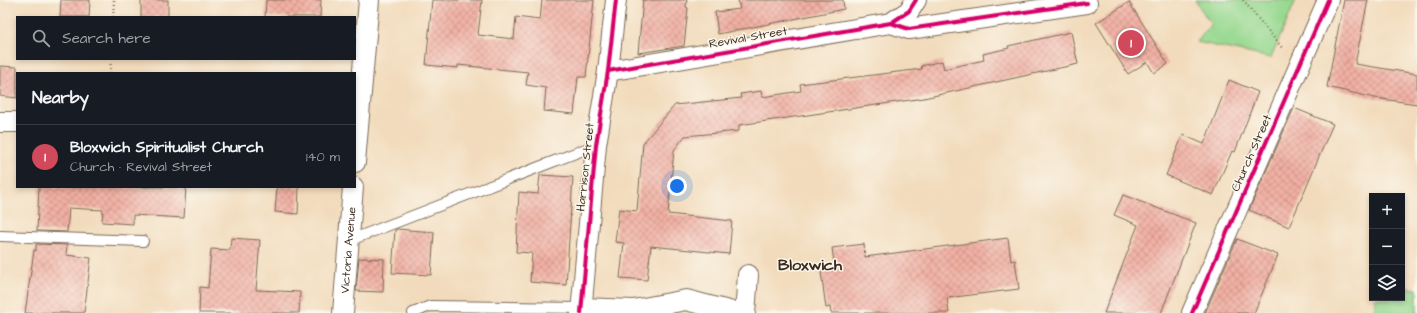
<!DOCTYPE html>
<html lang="en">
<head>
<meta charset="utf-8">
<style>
	body { margin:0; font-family:"Architects Daughter",sans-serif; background:#242831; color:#f1f3f6 }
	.controls { position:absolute; right:12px; bottom:12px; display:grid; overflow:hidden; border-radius:0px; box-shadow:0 2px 6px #0003 }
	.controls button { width:36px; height:36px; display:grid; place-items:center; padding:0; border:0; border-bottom:1px solid #363941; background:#171b24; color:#f1f3f6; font:20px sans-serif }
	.you { position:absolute; left:677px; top:186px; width:14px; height:14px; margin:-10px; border:3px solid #fff; border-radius:50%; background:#1a73e8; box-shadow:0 0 0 6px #1a73e833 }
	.badge { display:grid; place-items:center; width:26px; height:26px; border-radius:50%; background:#d1495b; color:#fff; font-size:13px; font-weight:700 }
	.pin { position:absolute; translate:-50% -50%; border:2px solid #fff; box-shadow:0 1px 4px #0006 }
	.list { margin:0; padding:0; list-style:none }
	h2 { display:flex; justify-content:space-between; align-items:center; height:52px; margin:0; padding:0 16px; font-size:17px }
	h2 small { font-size:13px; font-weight:400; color:#9ea1a6 }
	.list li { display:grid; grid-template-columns:26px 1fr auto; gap:12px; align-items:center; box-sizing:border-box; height:64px; padding:0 16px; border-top:1px solid #363941 }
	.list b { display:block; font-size:15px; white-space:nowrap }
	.list p { margin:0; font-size:13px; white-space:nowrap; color:#9ea1a6 }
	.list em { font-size:13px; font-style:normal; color:#9ea1a6 }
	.icon { flex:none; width:22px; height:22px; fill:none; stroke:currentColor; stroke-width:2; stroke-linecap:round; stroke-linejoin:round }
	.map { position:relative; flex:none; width:1417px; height:313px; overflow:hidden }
	.search { position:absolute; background:#171b24; box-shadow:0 2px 6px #0003; left:16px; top:16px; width:340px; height:44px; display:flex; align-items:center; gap:10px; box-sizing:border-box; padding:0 14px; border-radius:0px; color:#9ea1a6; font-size:15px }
	.panel { position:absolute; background:#171b24; box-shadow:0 2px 6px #0003; left:16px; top:72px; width:340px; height:116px; border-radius:0px }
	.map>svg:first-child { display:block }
	.park { fill:#96d88f; stroke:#688156 }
	.building { fill:url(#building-cross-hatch) }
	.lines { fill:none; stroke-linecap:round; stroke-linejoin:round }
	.service-casing { stroke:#7b6855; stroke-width:12 }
	.minor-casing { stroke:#7b6855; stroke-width:22 }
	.path { stroke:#7b6855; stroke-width:2.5; stroke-dasharray:1 3; stroke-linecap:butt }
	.service { stroke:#fff; stroke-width:10 }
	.minor { stroke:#fff; stroke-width:20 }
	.cycleway-casing { stroke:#fbf7ec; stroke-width:6 }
	.cycleway { stroke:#d6006c; stroke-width:4 }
	.labels { text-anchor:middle; stroke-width:3; stroke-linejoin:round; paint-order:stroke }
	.street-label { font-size:12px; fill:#3b2a1e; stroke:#fbf7ec }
	.district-label { font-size:16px; font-weight:bold; fill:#3b2a1e; stroke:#fbf7ec }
</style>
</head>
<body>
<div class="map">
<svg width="1417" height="313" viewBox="0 0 1417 313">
	<defs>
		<pattern id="building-cross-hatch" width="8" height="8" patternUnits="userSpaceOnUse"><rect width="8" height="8" fill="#f2b0a4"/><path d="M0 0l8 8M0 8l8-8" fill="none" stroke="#c58f85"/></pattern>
	</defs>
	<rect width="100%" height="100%" fill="#fbf7ec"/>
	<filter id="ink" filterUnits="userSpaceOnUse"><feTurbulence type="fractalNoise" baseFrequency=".025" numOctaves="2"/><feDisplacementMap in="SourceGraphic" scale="8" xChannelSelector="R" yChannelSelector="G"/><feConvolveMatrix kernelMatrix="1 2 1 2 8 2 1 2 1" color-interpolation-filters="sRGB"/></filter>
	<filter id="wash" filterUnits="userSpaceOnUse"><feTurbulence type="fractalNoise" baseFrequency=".012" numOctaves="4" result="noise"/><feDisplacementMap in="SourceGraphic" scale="16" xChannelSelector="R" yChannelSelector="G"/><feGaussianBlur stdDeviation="0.9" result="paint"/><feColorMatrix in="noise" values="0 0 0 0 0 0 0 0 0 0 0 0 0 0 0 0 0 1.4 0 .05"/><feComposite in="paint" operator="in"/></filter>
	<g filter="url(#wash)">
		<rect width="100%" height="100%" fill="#f2dbbc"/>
		<!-- park -->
		<g class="park">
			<path d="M 1195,0 L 1296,0 L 1271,58 L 1197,42 L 1211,24 Z"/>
			<path d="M 1402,287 L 1417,289 L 1417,313 L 1374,313 L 1375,298 L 1402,298 Z"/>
		</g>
		<g id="blocks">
			<!-- building -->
			<g class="building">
				<path d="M 61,0 L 90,0 L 89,17 L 60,17 Z"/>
				<rect x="141" y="0" width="27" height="17"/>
				<path d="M 266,0 L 321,0 L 320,17 L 265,17 Z"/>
				<path d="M 432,0 L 482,0 L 478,35 L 514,39 L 516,17 L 540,20 L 542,0 L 594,0 L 586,77 L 578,77 L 574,114 L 544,111 L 546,88 L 526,85 L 528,72 L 458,65 L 458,68 L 426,65 Z"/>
				<path d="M 643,0 L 687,0 L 686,7 L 688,8 L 684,46 L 638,53 Z"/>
				<path d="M 738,0 L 843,0 L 844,9 L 718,34 L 715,12 L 740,9 Z"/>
				<path d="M 1344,0 L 1368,0 L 1355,64 L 1417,74 L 1417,104 L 1375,98 L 1327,87 Z"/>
				<path d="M 1129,2 L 1168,64 L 1154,73 L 1147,62 L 1128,74 L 1096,23 Z"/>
				<path d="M 1071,32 L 1078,64 L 924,98 L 739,125 L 739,131 L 685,136 L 674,150 L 668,214 L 732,221 L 729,254 L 651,246 L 647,280 L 620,278 L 624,243 L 615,242 L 619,209 L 637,211 L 643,143 L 675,105 L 741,98 L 740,94 L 761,91 L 762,97 L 801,91 L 800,84 L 922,69 L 921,66 L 942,61 L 944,69 L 984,60 L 983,54 L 1009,48 L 1008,46 Z"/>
				<path d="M 0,66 L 17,67 L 17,98 L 0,96 Z"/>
				<path d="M 1229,80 L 1258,92 L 1235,152 L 1232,151 L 1213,195 L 1166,175 L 1183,135 L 1204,144 Z"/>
				<path d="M 1294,108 L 1333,124 L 1289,227 L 1249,210 Z"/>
				<path d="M 540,175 L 573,177 L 566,285 L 530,282 L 532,253 L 516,252 L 519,192 L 538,194 Z"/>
				<path d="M 39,187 L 186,187 L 184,218 L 133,215 L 133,224 L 102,222 L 103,210 L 69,208 L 67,232 L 37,231 Z"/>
				<path d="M 277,187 L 299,187 L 298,214 L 275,212 Z"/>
				<path d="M 1123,195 L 1196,223 L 1161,313 L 1104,313 L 1138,225 L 1114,215 Z"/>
				<path d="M 397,229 L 434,232 L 431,275 L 392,273 L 395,230 Z"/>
				<path d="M 231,238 L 260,240 L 256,290 L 300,292 L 299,313 L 199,313 L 200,287 L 208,288 L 211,249 L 230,250 Z"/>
				<path d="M 1008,238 L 1011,261 L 1015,260 L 1019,289 L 947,298 L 949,313 L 831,313 L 830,307 L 826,308 L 821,272 L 835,270 L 832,248 L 864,244 L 865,257 Z"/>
				<path d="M 1237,239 L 1278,255 L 1254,313 L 1205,313 Z"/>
				<path d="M 36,244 L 67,245 L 66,255 L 91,258 L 84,313 L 25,313 L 34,250 L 36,251 Z"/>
				<path d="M 359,258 L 384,259 L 383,292 L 356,291 Z"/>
			</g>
		</g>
	</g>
	<g filter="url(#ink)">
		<use href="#blocks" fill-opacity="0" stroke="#7b6855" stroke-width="1"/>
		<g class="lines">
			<defs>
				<g id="service">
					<path d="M 0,236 L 143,241"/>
					<path d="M 348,241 L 596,145"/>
					<path d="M 413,313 L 430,306 L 582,308"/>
				</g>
				<g id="minor">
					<path d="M 891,23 L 909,29 L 1087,3"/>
					<path d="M 608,71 L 891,23 L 909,11 L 916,0"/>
					<path d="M 0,122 L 17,122"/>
					<path d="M 355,162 L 369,0"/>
					<path d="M 582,308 L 633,310 L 686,300 L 736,313"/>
					<path id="s1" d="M 343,313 L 353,187"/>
					<path d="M 581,313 L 596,145 L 608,71 L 616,0"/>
					<path d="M 745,313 L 748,275"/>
					<path d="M 1192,313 L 1328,0"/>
				</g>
			</defs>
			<!-- service casing -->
			<use href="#service" class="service-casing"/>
			<!-- minor casing -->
			<use href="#minor" class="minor-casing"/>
			<!-- path -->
			<g class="path">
				<path d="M 1243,0 L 1283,49"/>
				<path d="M 113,17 L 114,0"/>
				<path d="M 110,73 L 111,59"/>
			</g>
			<!-- service -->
			<use href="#service" class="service"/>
			<!-- minor -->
			<use href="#minor" class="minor"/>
			<defs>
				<g id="cycleway">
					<path d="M 891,23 L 909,29 L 1087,3"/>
					<path d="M 608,71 L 891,23 L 909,11 L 916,0"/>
					<path d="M 581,313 L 596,145 L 608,71 L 616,0"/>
					<path d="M 1192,313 L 1328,0"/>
				</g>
			</defs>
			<!-- cycleway casing -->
			<use href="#cycleway" class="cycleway-casing"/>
			<!-- cycleway -->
			<use href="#cycleway" class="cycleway"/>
		</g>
	</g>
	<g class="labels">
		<!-- street labels -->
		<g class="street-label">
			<text transform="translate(748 37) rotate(-10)" y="4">Revival Street</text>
			<text transform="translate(1251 153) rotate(-66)" y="4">Church Street</text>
			<text transform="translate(585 167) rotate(-84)" y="4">Harrison Street</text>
			<text dy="4" stroke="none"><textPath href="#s1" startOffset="63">Victoria Avenue</textPath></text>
		</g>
		<!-- district labels -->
		<g class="district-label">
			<text x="810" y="270">Bloxwich</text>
		</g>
	</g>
</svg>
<div class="controls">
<button>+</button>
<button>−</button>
<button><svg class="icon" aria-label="layers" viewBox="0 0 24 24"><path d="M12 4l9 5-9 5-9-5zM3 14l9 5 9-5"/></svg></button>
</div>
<div class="you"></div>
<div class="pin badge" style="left:1131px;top:43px">1</div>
<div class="search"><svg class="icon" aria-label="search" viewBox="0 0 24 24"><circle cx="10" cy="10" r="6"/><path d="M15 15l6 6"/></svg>Search here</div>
<section class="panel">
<h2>Nearby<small></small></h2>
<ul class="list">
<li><span class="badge">1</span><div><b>Bloxwich Spiritualist Church</b><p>Church · Revival Street</p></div><em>140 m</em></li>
</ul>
</section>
</div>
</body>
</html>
